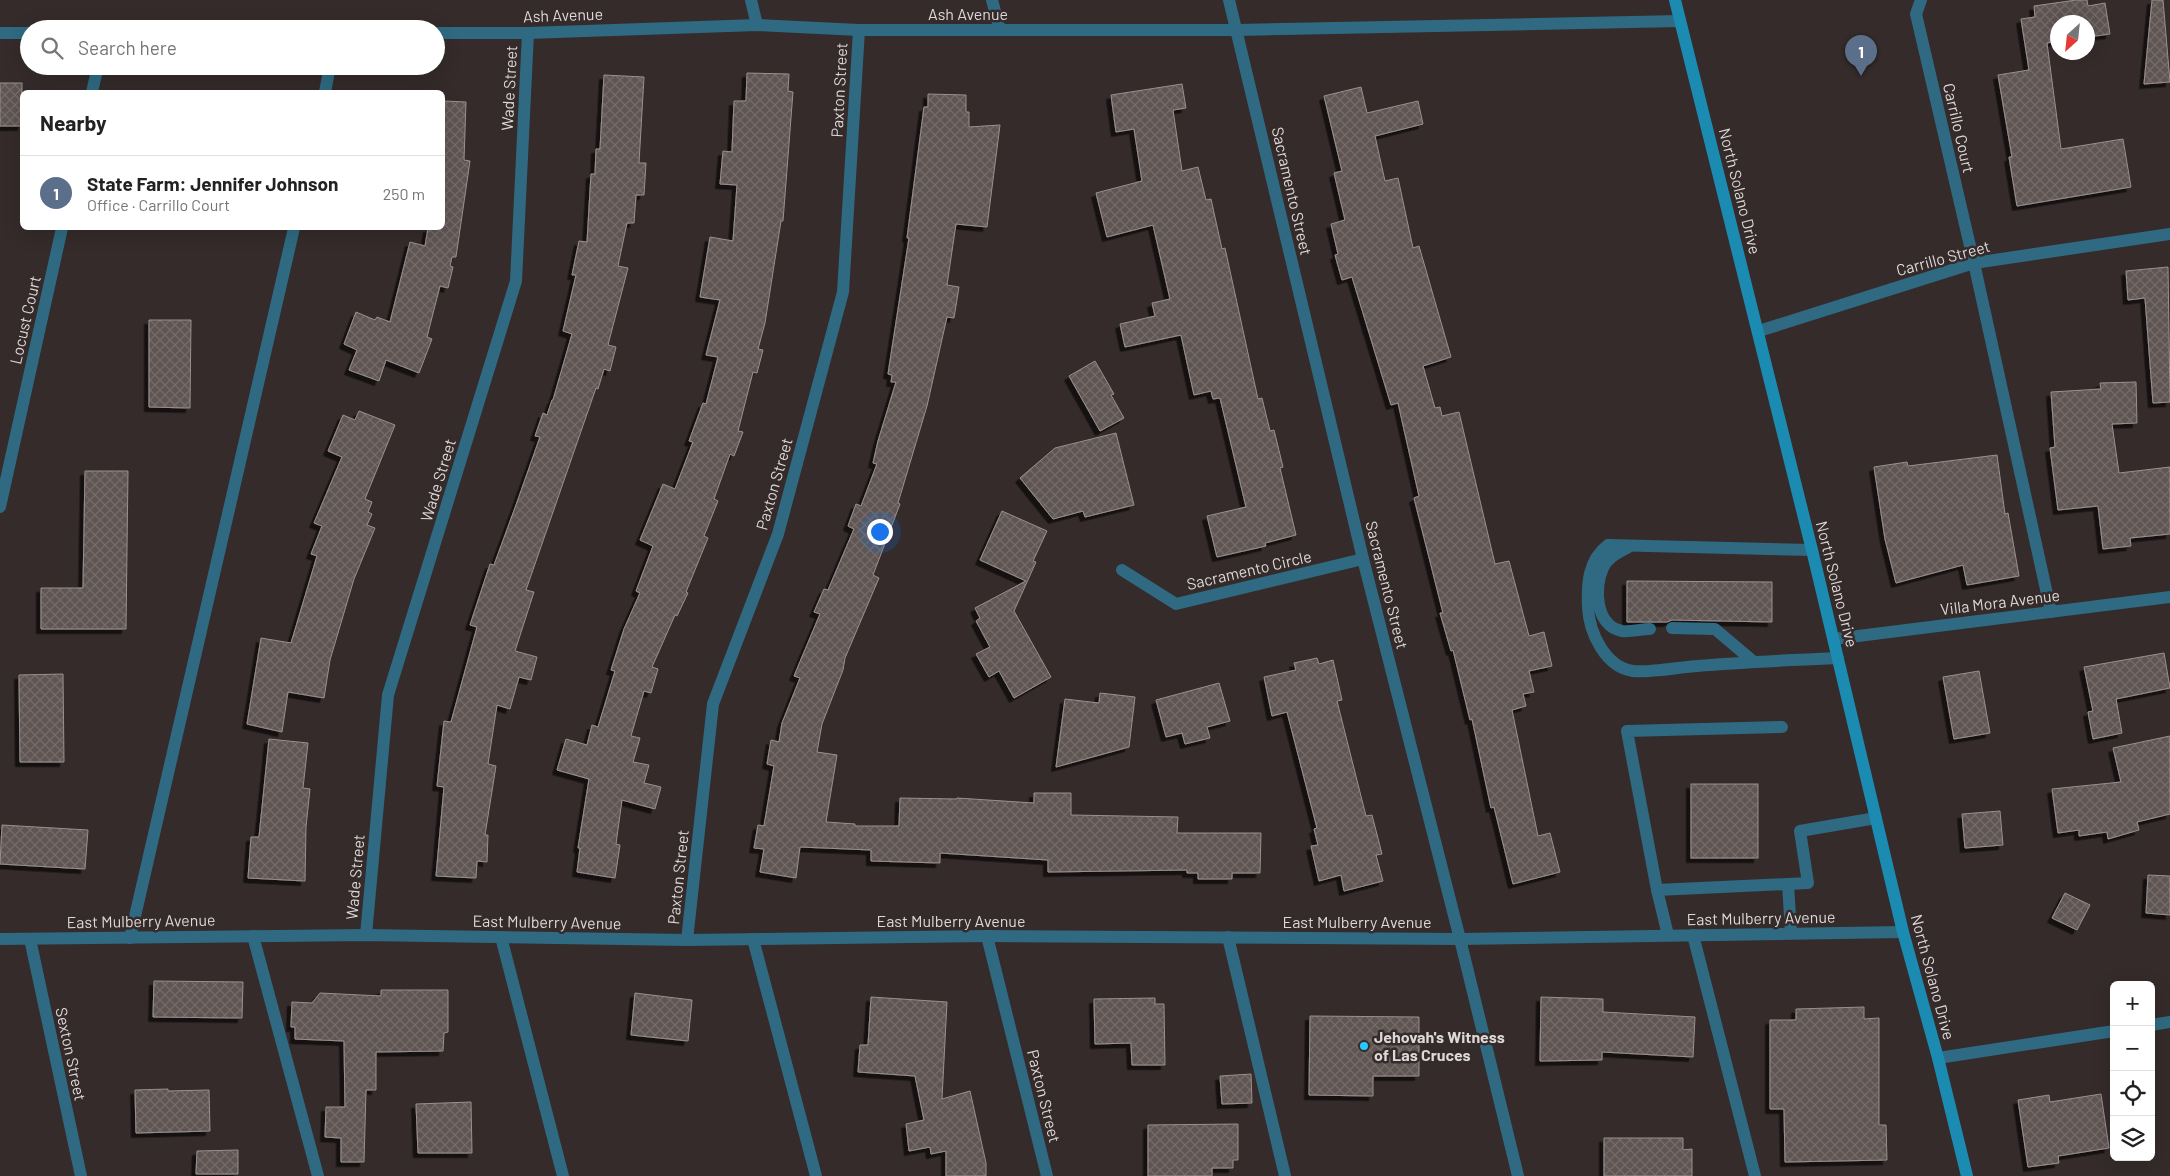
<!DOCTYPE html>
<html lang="en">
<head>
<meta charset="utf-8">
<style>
	body { margin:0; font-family:Barlow,sans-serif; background:#f2f2f2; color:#222 }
	.controls { position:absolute; right:15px; bottom:15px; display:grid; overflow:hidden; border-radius:8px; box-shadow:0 5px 20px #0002 }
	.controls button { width:45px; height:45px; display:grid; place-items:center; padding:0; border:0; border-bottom:1px solid #e0e0e0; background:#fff; color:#222; font:25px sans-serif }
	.compass { position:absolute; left:2050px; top:15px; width:45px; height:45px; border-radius:50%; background:#fff; box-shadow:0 5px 20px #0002; rotate:207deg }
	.you { position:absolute; left:879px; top:531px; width:18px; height:18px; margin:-12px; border:4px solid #fff; border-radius:50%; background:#1a73e8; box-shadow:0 0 0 8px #1a73e833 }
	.badge { display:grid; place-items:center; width:32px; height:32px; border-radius:50%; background:#db2777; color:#fff; font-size:16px; font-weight:700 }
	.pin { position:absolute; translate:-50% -41px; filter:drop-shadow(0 1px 2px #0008) }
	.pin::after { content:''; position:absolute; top:26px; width:18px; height:15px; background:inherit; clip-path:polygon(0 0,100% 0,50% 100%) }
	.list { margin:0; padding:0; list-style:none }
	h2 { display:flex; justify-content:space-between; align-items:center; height:65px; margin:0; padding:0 20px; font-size:21px }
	h2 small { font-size:16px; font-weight:400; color:#767676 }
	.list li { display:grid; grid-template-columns:32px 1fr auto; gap:15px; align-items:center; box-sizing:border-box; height:75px; padding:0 20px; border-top:1px solid #e0e0e0 }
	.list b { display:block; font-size:19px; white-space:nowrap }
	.list p { margin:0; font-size:16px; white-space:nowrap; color:#767676 }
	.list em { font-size:16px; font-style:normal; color:#767676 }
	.icon { flex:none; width:28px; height:28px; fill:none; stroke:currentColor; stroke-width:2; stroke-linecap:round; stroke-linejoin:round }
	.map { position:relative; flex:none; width:2170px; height:1176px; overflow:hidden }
	.search { position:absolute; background:#fff; box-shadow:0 5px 20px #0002; left:20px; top:20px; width:425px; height:55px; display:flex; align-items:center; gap:12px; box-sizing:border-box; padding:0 18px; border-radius:28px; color:#767676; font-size:19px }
	.panel { position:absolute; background:#fff; box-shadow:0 5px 20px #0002; left:20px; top:90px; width:425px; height:140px; border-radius:8px }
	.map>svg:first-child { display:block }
	.building { fill:url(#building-cross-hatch); stroke:#9b908f; filter:url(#shadow) }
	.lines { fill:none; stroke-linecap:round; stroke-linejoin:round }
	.service { stroke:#2f6a82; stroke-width:12 }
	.minor { stroke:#2f6a82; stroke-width:12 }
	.secondary { stroke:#1c8bb2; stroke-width:12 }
	.poi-dot { fill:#28c8ff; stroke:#342b2a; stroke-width:2 }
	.labels { text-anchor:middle; stroke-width:5; stroke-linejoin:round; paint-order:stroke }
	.street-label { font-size:16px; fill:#ded8d8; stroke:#342b2a }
	.poi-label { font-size:16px; font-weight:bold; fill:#ded8d8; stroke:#342b2a; text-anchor:start }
</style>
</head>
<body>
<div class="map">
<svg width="2170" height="1176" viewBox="0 0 2170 1176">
	<defs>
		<pattern id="building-cross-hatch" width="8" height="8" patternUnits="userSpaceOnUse" patternTransform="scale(1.25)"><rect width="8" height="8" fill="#5e5453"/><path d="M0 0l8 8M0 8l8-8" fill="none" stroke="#756c6b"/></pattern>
		<filter id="shadow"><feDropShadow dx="-4.5" dy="4.5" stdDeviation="0" flood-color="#0009"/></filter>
	</defs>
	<rect width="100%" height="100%" fill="#342b2a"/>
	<!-- building -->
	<g class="building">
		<path d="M 2076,0 L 2087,0 L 2088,6 L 2105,3 L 2110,34 L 2088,37 L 2088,22 L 2058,22 L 2058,41 L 2047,43 L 2061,149 L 2123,139 L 2131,187 L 2017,206 L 2009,157 L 2012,157 L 1998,75 L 2029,70 L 2021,19 L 2035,17 L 2034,6 Z"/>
		<path d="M 2152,0 L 2163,0 L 2170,82 L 2144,84 Z"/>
		<path d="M 747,73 L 789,74 L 788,91 L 793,92 L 783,221 L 781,221 L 765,323 L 758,349 L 763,350 L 757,373 L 753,372 L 738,431 L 743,432 L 734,456 L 730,454 L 714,499 L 718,501 L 704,536 L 708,538 L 686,592 L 688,593 L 677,616 L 675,615 L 652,667 L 658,669 L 651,693 L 644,691 L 631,736 L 640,738 L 633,762 L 649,765 L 644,783 L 661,787 L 655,809 L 622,800 L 616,844 L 620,845 L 615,878 L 577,872 L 580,848 L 578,848 L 589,779 L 557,770 L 566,739 L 587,745 L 592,725 L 598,727 L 615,671 L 611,670 L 624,629 L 640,593 L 636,591 L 653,546 L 640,540 L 663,484 L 675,489 L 693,442 L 689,441 L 703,403 L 706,404 L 718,357 L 706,355 L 720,300 L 700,297 L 710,237 L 733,241 L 737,185 L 720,184 L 723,151 L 732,152 L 734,101 L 746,101 Z"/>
		<path d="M 604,75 L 644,77 L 639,163 L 646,163 L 644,195 L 636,195 L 634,223 L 627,223 L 618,266 L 628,268 L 608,345 L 616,347 L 610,371 L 604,369 L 598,389 L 596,388 L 526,590 L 534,592 L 515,651 L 537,657 L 531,680 L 519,677 L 510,709 L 497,705 L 488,764 L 496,766 L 485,835 L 488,835 L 487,862 L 477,861 L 476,878 L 436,876 L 444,787 L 437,786 L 444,721 L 451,722 L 477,627 L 470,625 L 490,564 L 494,565 L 516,505 L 540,437 L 535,436 L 543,413 L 547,415 L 552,400 L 553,400 L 572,334 L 563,331 L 576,275 L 572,275 L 579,241 L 587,242 L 591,174 L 595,174 L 596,149 L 600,149 Z"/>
		<rect x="0" y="83" width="22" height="43"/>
		<path d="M 1182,84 L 1186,108 L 1173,110 L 1182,171 L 1198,167 L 1206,200 L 1211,199 L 1222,249 L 1225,248 L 1258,399 L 1262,398 L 1270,431 L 1274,430 L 1283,467 L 1280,468 L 1296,535 L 1265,543 L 1266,546 L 1217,557 L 1207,516 L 1246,507 L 1220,398 L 1213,399 L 1211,391 L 1194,395 L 1181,335 L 1125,347 L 1120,324 L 1155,316 L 1152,303 L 1170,299 L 1153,225 L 1107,237 L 1096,193 L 1142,181 L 1134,129 L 1116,132 L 1111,95 Z"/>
		<path d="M 1361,87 L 1367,113 L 1418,101 L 1423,124 L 1375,136 L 1385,181 L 1398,178 L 1413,248 L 1419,246 L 1451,357 L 1423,366 L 1435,408 L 1440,407 L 1442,416 L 1459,412 L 1495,564 L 1509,561 L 1529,636 L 1544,632 L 1552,666 L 1529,671 L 1534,692 L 1523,694 L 1526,706 L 1512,710 L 1538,836 L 1550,833 L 1560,872 L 1513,884 L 1494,807 L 1491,808 L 1472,719 L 1470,720 L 1453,650 L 1451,651 L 1440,613 L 1443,613 L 1414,498 L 1419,496 L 1398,403 L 1391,405 L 1352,277 L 1342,280 L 1335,255 L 1338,254 L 1331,224 L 1345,220 L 1334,173 L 1342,171 L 1324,96 Z"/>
		<path d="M 928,94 L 966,95 L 966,112 L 969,112 L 969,127 L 1000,125 L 987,227 L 956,224 L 947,285 L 959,287 L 954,318 L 947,317 L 927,406 L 898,503 L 900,504 L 873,575 L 879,578 L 845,658 L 843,670 L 822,724 L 817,752 L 837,755 L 826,822 L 855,824 L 855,826 L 899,826 L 900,798 L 957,799 L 957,798 L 1034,803 L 1034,793 L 1071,793 L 1071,815 L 1178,817 L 1177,833 L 1261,833 L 1260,873 L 1232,873 L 1232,879 L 1198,879 L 1198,873 L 1187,873 L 1187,870 L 1048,872 L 1048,860 L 940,853 L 940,863 L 871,861 L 871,850 L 800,847 L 796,878 L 760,872 L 764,849 L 754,848 L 758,825 L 764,826 L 774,766 L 767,764 L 771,740 L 779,742 L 782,723 L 800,678 L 794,676 L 820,614 L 814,612 L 824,589 L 828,590 L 854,529 L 848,526 L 856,504 L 861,506 L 877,464 L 873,463 L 878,441 L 896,382 L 891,382 L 892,375 L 888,374 L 909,238 L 907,238 L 924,107 L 928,107 Z"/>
		<path d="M 445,101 L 466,102 L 464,160 L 470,161 L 456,257 L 452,257 L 450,266 L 453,267 L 448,288 L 440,286 L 427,337 L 432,339 L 419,373 L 386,360 L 379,381 L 349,370 L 357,350 L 344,344 L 356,312 L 375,320 L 377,317 L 390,322 L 410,242 L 425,246 L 428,228 L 442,228 L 442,119 Z"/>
		<path d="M 2168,267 L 2170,402 L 2153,403 L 2145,298 L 2128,300 L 2126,271 Z"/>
		<path d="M 149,320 L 191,320 L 190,408 L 149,407 Z"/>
		<path d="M 1095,361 L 1114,394 L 1111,395 L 1124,418 L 1100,431 L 1069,376 Z"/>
		<path d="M 2136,382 L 2137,423 L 2112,424 L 2119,473 L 2170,467 L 2170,534 L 2130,538 L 2131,546 L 2103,549 L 2098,506 L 2058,510 L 2050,448 L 2055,447 L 2051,392 L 2101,389 L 2100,383 Z"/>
		<path d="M 359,411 L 395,425 L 365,499 L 372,502 L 368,512 L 372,514 L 367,525 L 375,528 L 354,579 L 330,660 L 324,698 L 288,692 L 282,732 L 247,724 L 261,638 L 291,643 L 317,556 L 311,554 L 322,526 L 314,523 L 342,457 L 328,451 L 343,415 L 355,420 Z"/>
		<path d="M 1116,433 L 1134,505 L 1085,517 L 1083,511 L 1053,519 L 1020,478 L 1055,448 Z"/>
		<path d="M 1997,455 L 2005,514 L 2008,513 L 2019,576 L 1967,585 L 1963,565 L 1896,583 L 1885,539 L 1874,467 L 1907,462 L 1908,466 Z"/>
		<path d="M 85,471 L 128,471 L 126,629 L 41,629 L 41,588 L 83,588 Z"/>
		<path d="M 1002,511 L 1047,531 L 1033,561 L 1036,562 L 1014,611 L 1051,677 L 1014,698 L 999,671 L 989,677 L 976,654 L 990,647 L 976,621 L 980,618 L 975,608 L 1026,581 L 980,560 Z"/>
		<path d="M 1627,581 L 1772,582 L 1772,622 L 1672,620 L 1667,622 L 1627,622 Z"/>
		<path d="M 2164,653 L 2170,688 L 2116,699 L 2122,733 L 2093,739 L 2088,712 L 2093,711 L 2084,667 Z"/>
		<path d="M 1317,658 L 1319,664 L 1333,660 L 1342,700 L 1337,701 L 1366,816 L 1372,815 L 1382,854 L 1376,855 L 1383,881 L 1344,891 L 1341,875 L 1319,881 L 1311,846 L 1318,845 L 1314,829 L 1317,828 L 1287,712 L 1272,716 L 1264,677 L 1296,670 L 1294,663 Z"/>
		<path d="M 1979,671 L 1990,733 L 1954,739 L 1943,677 Z"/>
		<path d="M 63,674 L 64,762 L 20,762 L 19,675 Z"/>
		<path d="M 1219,683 L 1230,721 L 1207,727 L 1210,738 L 1185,744 L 1182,733 L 1166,737 L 1156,700 Z"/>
		<path d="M 1100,693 L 1135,697 L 1129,747 L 1056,767 L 1065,699 L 1099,703 Z"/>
		<path d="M 2170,736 L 2170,814 L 2137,822 L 2139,830 L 2108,839 L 2107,832 L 2079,836 L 2079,830 L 2058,833 L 2052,789 L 2121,782 L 2113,748 Z"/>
		<path d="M 269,739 L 308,743 L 303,788 L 310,789 L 306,827 L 305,881 L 248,878 L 251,837 L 259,837 Z"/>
		<rect x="1691" y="784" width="67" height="74"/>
		<path d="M 2000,811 L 2003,845 L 1965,848 L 1962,814 Z"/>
		<path d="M 2,825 L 88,830 L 85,869 L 0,864 Z"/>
		<path d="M 2148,875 L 2170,876 L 2170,915 L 2146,913 Z"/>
		<path d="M 2065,893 L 2090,905 L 2077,930 L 2052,918 Z"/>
		<path d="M 154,981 L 243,982 L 242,1018 L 153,1017 Z"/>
		<path d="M 381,990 L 448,990 L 448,1032 L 444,1033 L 443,1051 L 376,1052 L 376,1090 L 366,1090 L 364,1162 L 341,1162 L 341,1138 L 325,1137 L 326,1107 L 345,1107 L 344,1041 L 295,1039 L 295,1027 L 291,1027 L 292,1002 L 312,1003 L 320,993 L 381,996 Z"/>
		<path d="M 635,993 L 692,1000 L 688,1041 L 631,1035 Z"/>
		<path d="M 871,997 L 947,1002 L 942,1099 L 970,1091 L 986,1163 L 986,1176 L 946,1176 L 946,1151 L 931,1154 L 930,1147 L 909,1151 L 906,1124 L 924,1120 L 915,1076 L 858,1072 L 860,1045 L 868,1045 Z"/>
		<path d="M 1541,997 L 1603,999 L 1603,1012 L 1695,1017 L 1693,1057 L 1602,1052 L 1602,1060 L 1540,1061 Z"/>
		<path d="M 1155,998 L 1155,1004 L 1164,1004 L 1165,1065 L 1132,1065 L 1131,1043 L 1095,1044 L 1094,999 Z"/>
		<path d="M 1864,1007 L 1864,1019 L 1879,1018 L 1879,1125 L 1886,1125 L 1887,1160 L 1785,1162 L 1784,1109 L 1770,1109 L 1770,1020 L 1796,1020 L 1796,1009 Z"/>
		<path d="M 1310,1016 L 1419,1017 L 1419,1076 L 1373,1076 L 1373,1096 L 1309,1095 Z"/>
		<path d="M 1251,1074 L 1252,1103 L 1222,1104 L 1220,1076 Z"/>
		<path d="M 168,1089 L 168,1091 L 209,1090 L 210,1131 L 136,1133 L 135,1090 Z"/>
		<path d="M 2101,1094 L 2109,1148 L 2058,1156 L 2059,1163 L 2028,1167 L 2018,1100 L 2049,1095 L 2050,1102 Z"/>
		<path d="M 471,1102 L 472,1153 L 418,1153 L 416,1104 Z"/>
		<path d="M 1238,1124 L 1238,1160 L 1233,1160 L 1233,1168 L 1212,1168 L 1212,1176 L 1148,1176 L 1148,1125 Z"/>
		<path d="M 1604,1138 L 1683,1138 L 1683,1150 L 1692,1149 L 1692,1176 L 1604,1176 Z"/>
		<path d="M 238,1150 L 238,1174 L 196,1174 L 197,1151 Z"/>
	</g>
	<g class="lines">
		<!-- service -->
		<g class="service">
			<path d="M 992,0 L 1000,30"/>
			<path d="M 325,92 L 330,66"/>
			<path d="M 1974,263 L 2051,612"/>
			<path d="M 1630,546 C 1620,552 1607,557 1603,568 C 1594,587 1595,626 1622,631 C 1631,632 1641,629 1650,629"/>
			<path d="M 1812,550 L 1608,545 C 1588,560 1587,584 1588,607 C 1589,632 1605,667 1633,671 C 1647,673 1681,667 1697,666 C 1744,662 1791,660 1838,658"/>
			<path d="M 1672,628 L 1715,629 L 1754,662"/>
			<path d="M 1788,884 L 1791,933"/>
			<path d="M 1657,890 L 1808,883 L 1800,831 L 1876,818"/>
			<path d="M 1668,935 L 1657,890 L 1627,731 L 1782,727"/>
			<path d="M 1693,935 L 1755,1176"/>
			<path d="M 253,936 L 318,1176"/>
			<path d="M 1228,937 L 1285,1176"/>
			<path d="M 130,938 L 294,228"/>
			<path d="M 753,939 L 816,1176"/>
		</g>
		<!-- minor -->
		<g class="minor">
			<path d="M 751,0 L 757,25"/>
			<path d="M 1229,0 L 1363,559 L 1460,939 L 1518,1176"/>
			<path d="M 1921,0 L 1916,14 L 1974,263"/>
			<path d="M 0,33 L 29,33"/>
			<path d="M 436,33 L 528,33 L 757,25 L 859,30 L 1237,30 L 1680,21"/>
			<path d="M 92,92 L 98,66"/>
			<path d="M 1759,331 L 1974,263 L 2170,234"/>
			<path d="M 0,507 L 62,228"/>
			<path d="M 1122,570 L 1176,604 L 1363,559"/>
			<path d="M 1834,639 L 2170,597"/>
			<path d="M 366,935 L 388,695 L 516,281 L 528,33"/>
			<path d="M 987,936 L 1047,1176"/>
			<path d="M 501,937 L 563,1176"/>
			<path d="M 0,939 L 366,935 L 687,940 L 987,936 L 1460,939 L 1903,932"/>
			<path d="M 30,939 L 81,1176"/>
			<path d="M 687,940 L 713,704 L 778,534 L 843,292 L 859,30"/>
			<path d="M 2151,1025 L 2170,1022"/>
			<path d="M 1938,1058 L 2114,1031"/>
		</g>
		<!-- secondary -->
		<path class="secondary" d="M 1675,0 L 1812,550 L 1903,932 L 1938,1058 L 1967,1176"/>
	</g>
	<!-- markers -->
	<circle class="poi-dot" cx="1364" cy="1046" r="5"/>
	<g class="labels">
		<!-- street labels -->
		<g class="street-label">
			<text x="968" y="20">Ash Avenue</text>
			<text transform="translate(563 15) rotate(-2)" y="6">Ash Avenue</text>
			<text transform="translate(509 88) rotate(-87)" y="6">Wade Street</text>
			<text transform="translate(839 90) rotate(-87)" y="6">Paxton Street</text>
			<text transform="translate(1959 128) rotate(77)" y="6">Carrillo Court</text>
			<text transform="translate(1292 191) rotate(77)" y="6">Sacramento Street</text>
			<text transform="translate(1740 191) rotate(76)" y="6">North Solano Drive</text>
			<text transform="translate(1943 258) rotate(-15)" y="6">Carrillo Street</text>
			<text transform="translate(25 320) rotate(-77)" y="6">Locust Court</text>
			<text transform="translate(438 480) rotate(-73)" y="6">Wade Street</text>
			<text transform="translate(774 484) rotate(-74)" y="6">Paxton Street</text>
			<text transform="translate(1249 570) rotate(-13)" y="6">Sacramento Circle</text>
			<text transform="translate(1837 584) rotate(76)" y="6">North Solano Drive</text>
			<text transform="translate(1387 585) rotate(76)" y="6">Sacramento Street</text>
			<text transform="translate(2000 602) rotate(-7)" y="6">Villa Mora Avenue</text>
			<text transform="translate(355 877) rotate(-85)" y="6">Wade Street</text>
			<text transform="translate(678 877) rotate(-84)" y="6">Paxton Street</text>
			<text transform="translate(1761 918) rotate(-1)" y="6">East Mulberry Avenue</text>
			<text transform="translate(141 921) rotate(-1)" y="6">East Mulberry Avenue</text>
			<text x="951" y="927">East Mulberry Avenue</text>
			<text transform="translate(547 922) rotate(1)" y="6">East Mulberry Avenue</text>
			<text x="1357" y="928">East Mulberry Avenue</text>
			<text transform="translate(1933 977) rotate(75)" y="6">North Solano Drive</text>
			<text transform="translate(71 1054) rotate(78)" y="6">Sexton Street</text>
			<text transform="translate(1044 1096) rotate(76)" y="6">Paxton Street</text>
		</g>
		<!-- poi labels -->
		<g class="poi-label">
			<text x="1374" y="1043">Jehovah's Witness<tspan x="1374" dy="18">of Las Cruces</tspan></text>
		</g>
	</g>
</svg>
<div class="controls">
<button>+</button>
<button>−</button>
<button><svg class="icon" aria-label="locate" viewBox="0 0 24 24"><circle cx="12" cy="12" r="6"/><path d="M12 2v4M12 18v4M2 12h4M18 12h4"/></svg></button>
<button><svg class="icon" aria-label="layers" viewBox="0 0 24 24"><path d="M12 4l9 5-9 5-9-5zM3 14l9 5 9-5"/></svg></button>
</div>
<svg class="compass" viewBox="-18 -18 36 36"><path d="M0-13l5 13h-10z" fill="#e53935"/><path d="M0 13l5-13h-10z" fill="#767676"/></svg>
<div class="you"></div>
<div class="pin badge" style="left:1861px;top:76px;background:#5c6f8a">1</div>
<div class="search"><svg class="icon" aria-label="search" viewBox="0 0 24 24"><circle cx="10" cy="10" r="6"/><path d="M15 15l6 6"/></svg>Search here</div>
<section class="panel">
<h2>Nearby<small></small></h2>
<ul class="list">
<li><span class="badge" style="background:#5c6f8a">1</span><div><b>State Farm: Jennifer Johnson</b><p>Office · Carrillo Court</p></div><em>250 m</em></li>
</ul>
</section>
</div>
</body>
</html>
